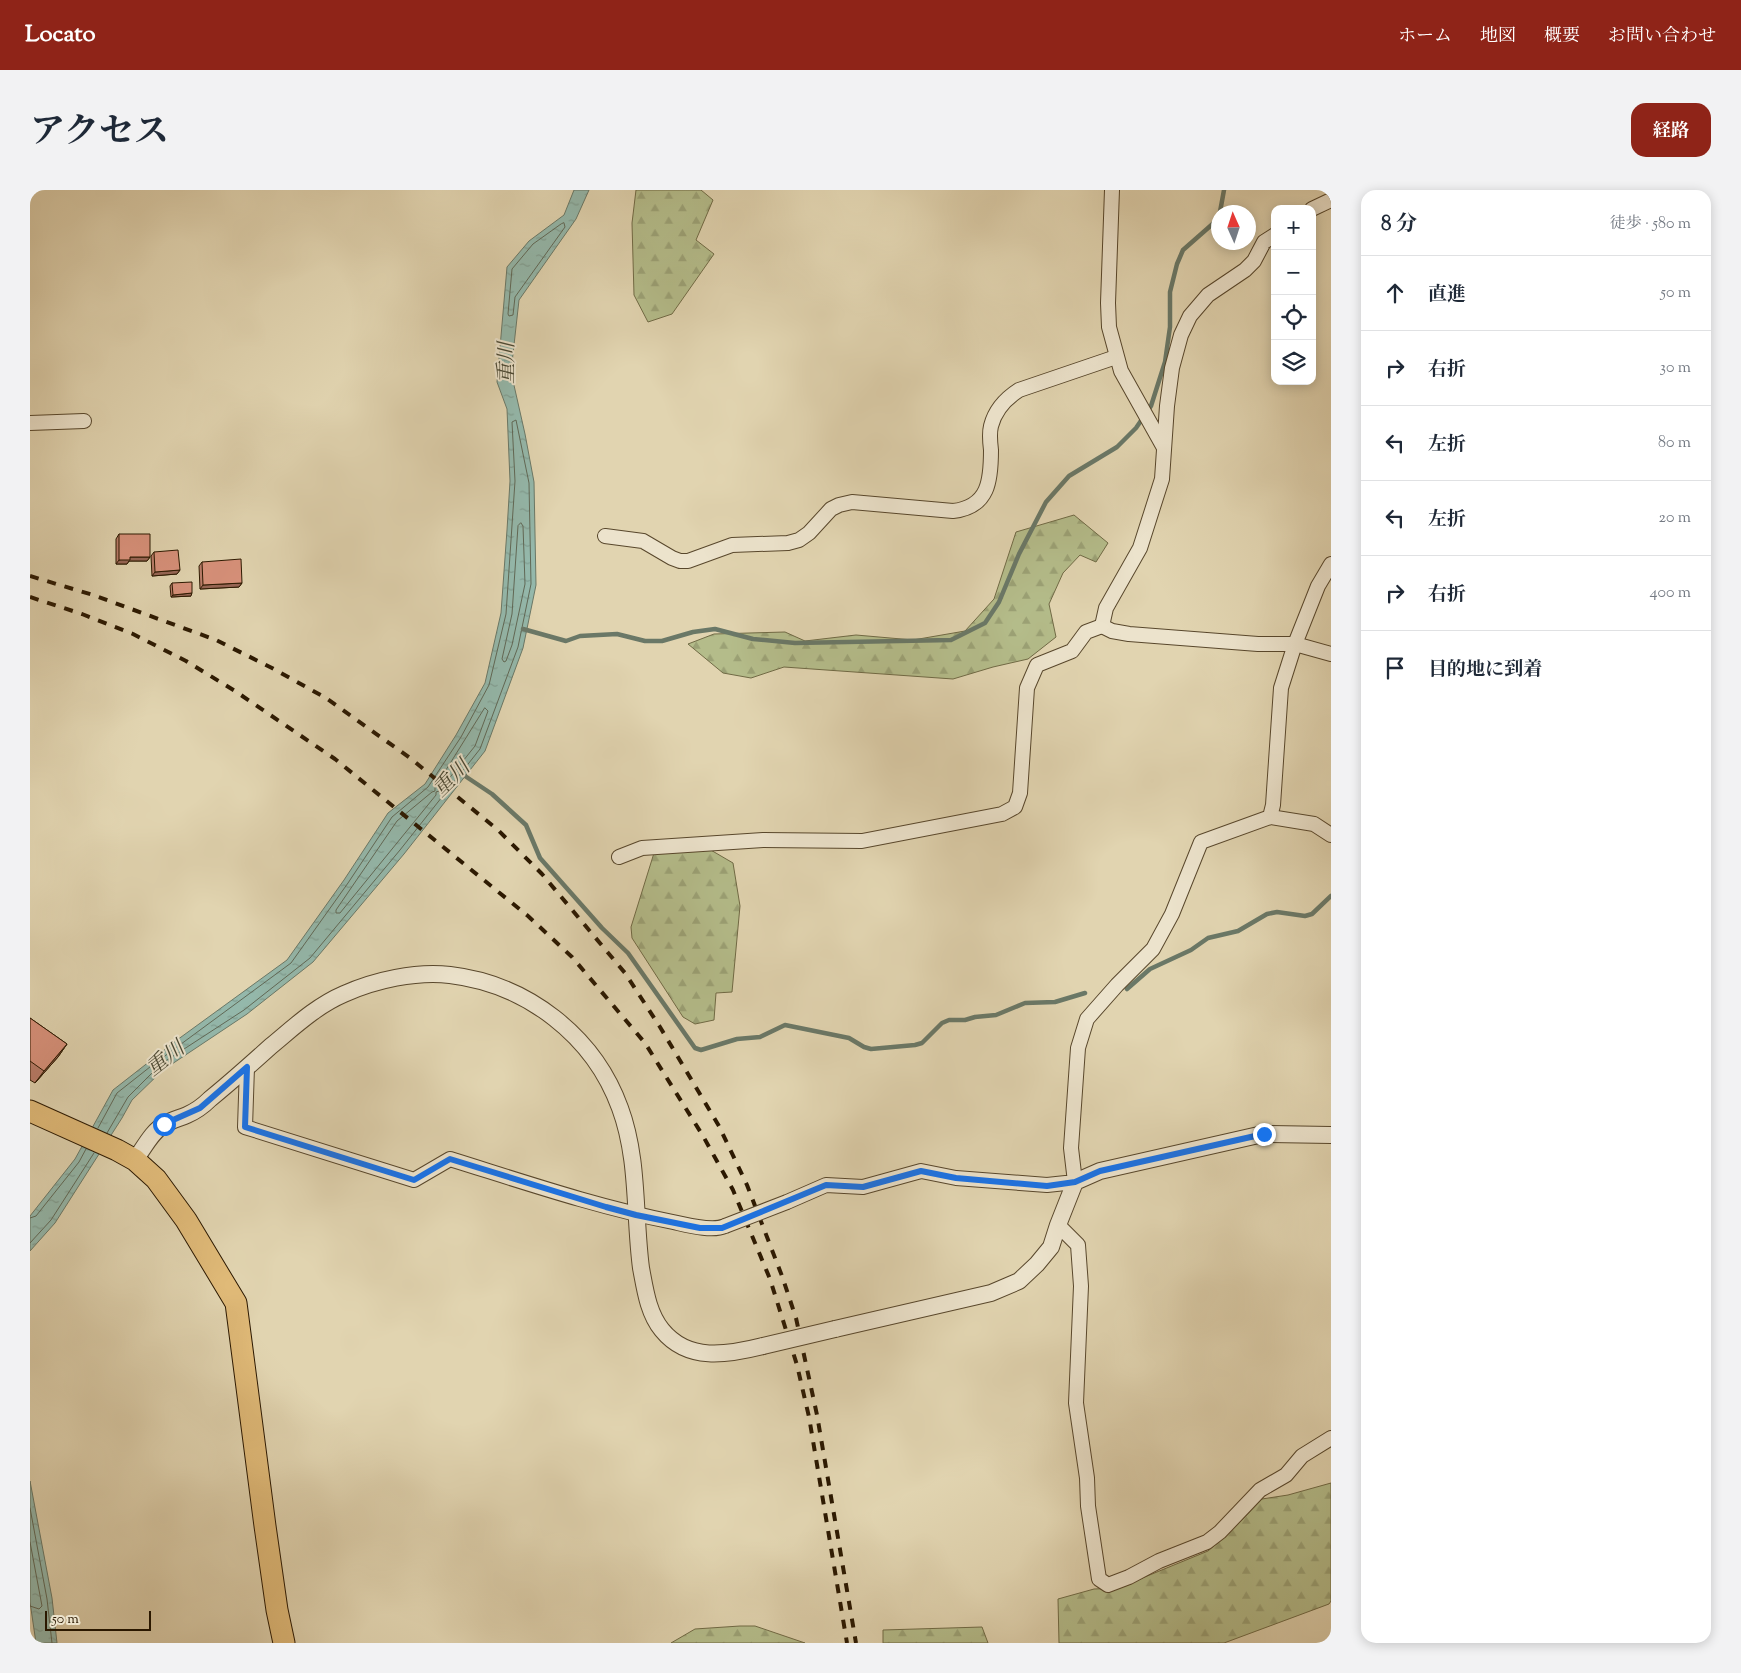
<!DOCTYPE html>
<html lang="ja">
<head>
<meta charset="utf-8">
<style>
	body { margin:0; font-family:"Sorts Mill Goudy","Noto Serif JP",serif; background:#f2f2f3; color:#1f2937 }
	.controls { position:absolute; right:15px; top:15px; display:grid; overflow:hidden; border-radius:10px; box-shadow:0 2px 12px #0003 }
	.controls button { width:45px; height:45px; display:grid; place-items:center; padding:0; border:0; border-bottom:1px solid #e0e1e3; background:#fff; color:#1f2937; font:25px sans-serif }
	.compass { position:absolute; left:1181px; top:15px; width:45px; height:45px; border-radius:50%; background:#fff; box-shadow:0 2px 12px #0003; rotate:357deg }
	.scale { position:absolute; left:15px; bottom:12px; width:106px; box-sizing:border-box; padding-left:5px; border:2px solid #2b1800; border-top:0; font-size:14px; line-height:18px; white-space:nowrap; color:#2b1800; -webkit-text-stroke:4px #ece3cc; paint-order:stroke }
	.stop { position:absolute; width:15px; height:15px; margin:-11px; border:4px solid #1a73e8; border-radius:50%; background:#fff }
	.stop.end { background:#1a73e8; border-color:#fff; box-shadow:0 1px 5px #0008 }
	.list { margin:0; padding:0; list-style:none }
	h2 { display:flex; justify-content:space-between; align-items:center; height:65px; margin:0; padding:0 20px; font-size:21px }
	h2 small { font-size:16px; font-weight:400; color:#747a83 }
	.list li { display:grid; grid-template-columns:32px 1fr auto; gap:15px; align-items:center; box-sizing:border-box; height:75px; padding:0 20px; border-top:1px solid #e0e1e3 }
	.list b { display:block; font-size:19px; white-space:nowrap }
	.list em { font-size:16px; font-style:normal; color:#747a83 }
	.icon { flex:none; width:28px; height:28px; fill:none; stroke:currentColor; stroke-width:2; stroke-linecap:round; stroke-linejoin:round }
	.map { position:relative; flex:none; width:1301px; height:1453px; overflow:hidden; border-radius:15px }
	header { display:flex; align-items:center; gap:30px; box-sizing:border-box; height:70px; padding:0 25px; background:#8f2418; color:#fff }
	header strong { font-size:24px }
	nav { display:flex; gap:28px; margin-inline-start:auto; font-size:18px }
	.intro { display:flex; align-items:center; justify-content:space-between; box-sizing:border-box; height:120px; padding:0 30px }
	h1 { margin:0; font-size:35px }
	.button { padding:12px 22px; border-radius:15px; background:#8f2418; color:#fff; font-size:18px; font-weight:700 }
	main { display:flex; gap:30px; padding:0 30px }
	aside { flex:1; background:#fff; border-radius:15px; box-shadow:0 2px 12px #0003 }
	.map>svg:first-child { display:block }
	.forest { fill:url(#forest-firs); stroke:#706a45 }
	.water { fill:url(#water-ripples); stroke:#6a7867 }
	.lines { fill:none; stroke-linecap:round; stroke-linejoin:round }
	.shore { stroke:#606856; stroke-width:1 }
	.stream { stroke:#6a7867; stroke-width:4.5 }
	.minor-casing { stroke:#58472c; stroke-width:16 }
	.tertiary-casing { stroke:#58472c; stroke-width:18 }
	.primary-casing { stroke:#2b1800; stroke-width:23 }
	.minor { stroke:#ece3cc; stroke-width:14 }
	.tertiary { stroke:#ece3cc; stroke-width:16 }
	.primary { stroke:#e0ba78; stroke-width:21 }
	.rail { stroke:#2b1800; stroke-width:4; stroke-dasharray:9 9; stroke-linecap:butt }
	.minor-bridge-casing { stroke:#58472c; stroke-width:16; stroke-linecap:butt }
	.tertiary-bridge-casing { stroke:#58472c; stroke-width:18; stroke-linecap:butt }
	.minor-bridge { stroke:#ece3cc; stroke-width:14 }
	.tertiary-bridge { stroke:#ece3cc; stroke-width:16 }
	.wall { fill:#ba7d6a; stroke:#2b1800 }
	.shaded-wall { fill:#976656; stroke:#2b1800 }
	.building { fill:#d8917b; stroke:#2b1800 }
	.route { stroke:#1a73e8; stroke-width:6 }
	.labels { text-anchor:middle; stroke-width:4; stroke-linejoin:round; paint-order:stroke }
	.water-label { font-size:21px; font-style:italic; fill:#4a4833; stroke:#ece3cc }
</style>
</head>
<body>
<header>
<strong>Locato</strong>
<nav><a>ホーム</a><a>地図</a><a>概要</a><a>お問い合わせ</a></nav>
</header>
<div class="intro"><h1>アクセス</h1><a class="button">経路</a></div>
<main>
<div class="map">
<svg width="1301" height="1453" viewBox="0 0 1301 1453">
	<defs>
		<pattern id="forest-firs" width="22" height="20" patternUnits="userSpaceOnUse" patternTransform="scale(1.25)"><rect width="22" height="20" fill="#b4bc8a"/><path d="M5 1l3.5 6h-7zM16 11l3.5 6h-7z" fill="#9ba175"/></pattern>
		<pattern id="water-ripples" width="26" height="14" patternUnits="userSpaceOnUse" patternTransform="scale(1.25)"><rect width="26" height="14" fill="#94b8ab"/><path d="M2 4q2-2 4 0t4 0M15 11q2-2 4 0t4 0" fill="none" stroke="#809d91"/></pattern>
	</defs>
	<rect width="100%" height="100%" fill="#e1d4b0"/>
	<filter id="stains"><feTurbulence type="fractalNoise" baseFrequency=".004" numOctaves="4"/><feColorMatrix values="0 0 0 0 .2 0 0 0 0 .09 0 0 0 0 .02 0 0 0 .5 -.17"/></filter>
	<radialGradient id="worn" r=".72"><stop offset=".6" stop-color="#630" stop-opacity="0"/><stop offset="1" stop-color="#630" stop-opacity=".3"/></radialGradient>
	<!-- forest -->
	<g class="forest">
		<path d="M 606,0 L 671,0 L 683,10 L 666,50 L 684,64 L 642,124 L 618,132 L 604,105 L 602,33 Z"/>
		<path d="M 1044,325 L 1078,353 L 1066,372 L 1050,365 L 1033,383 L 1019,414 L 1026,447 L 998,469 L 963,477 L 923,489 L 754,477 L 721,488 L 693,483 L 658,454 L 684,444 L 755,442 L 775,451 L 826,445 L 883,450 L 935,441 L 964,409 L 986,342 Z"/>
		<path d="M 679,659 L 703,673 L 710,716 L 702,802 L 686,803 L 684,830 L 665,834 L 653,827 L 602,748 L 601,737 L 624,663 Z"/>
		<path d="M 1301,1293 L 1301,1411 L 1299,1414 L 1194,1453 L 1029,1453 L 1028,1409 L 1064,1399 L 1088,1398 L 1178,1361 L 1201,1341 L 1232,1309 L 1258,1305 Z"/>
		<path d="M 710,1436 L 725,1436 L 775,1453 L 641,1453 L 665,1439 Z"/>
		<path d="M 952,1437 L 958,1453 L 853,1453 L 853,1440 Z"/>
	</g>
	<!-- water -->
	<g class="water">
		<path d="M 544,0 L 559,0 L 546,29 L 489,110 L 481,182 L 495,244 L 504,292 L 506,395 L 493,458 L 455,561 L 374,664 L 283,772 L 217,824 L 133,880 L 102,910 L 92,928 L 25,1033 L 0,1061 L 0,1026 L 45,969 L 83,900 L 147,850 L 257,770 L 314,690 L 358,623 L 395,594 L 426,545 L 455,493 L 471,423 L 477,340 L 480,291 L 477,219 L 467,192 L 477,77 L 499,51 L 534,25 Z"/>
		<path d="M 0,1291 L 22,1408 L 27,1453 L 6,1453 L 0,1412 Z"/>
	</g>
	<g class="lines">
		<!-- shore -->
		<g class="shore">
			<path d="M 534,33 L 535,37 L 485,107 L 483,125 L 479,126 L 478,124 L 482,79 L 503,54 L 531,34 Z"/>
			<path d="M 491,333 L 493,336 L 495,394 L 482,455 L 476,471 L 474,472 L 472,469 L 482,424 L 488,336 Z"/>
			<path d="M 455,518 L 458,521 L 445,556 L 409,601 L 406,602 L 406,605 L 310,723 L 306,723 L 306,720 L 367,631 L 402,602 L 405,601 L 405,598 Z"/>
			<path d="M 68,938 L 87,903 L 125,873 L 128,873 L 128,871 L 261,773 L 318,693 L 362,627 L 398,597 L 431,547 L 459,495 L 476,424 L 485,291 L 482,232 L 486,230 L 499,293 L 501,394 L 488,457 L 450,559 L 370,660 L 280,768 L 214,820 L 131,874 L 129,875 L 128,877 L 98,907 L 77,943"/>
			<path d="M 0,1028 L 6,1026 L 49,972 L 56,959"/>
			<path d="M 0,1053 L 21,1030 L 64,963"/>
			<path d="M 0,1318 L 17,1409 L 22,1453"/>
			<path d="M 0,1352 L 12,1416 L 9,1419 L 0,1416"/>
		</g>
		<!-- stream -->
		<g class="stream">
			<path d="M 1190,22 L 1194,0"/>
			<path d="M 493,439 L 536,451 L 550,446 L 587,444 L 615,451 L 632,451 L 663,442 L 685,439 L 723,449 L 765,453 L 921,450 L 955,433 L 969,412 L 989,364 L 1016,312 L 1039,286 L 1087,257 L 1106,238 L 1121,216 L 1135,172 L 1140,137 L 1140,102 L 1147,74 L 1153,60 L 1186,31 L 1188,26"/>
			<path d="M 432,584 L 462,604 L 496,635 L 510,668 L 572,738 L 598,763 L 665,858 L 671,860 L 707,849 L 730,847 L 755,835 L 819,848 L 834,857 L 841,859 L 885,855 L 892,853 L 912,833 L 919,830 L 935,830 L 945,827 L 966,825 L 995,813 L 1025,812 L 1055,803"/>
			<path d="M 1097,799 L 1120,779 L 1161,760 L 1178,748 L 1208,741 L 1237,724 L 1247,722 L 1275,726 L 1282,724 L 1301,706"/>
		</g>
		<defs>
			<g id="minor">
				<path d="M 1082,0 L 1078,113 L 1079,137 L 1091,181 L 1133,256"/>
				<path d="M 1282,19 L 1301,10"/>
				<path d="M 1245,45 L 1234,52 L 1224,71 L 1215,80 L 1178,105 L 1160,126 L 1151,145 L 1142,178 L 1137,216 L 1132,289 L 1110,358 L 1076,418 L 1072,436 L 1082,441 L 1099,444 L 1228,454 L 1265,454 L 1301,464"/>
				<path d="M 0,233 L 54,231"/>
				<path d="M 575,346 L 613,351 L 642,368 L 650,371 L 658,371 L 702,355 L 758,353 L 769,350 L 779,343 L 801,319 L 809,315 L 822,312 L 923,321 C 959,317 961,290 961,260 C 960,252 959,244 961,236 C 965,220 975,209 989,200 L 1086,167"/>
				<path d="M 1240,627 L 1284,634 L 1301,645"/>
				<path d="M 589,667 L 612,658 L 733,650 L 832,651 L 972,624 L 985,617 L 990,603 L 997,498 L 1007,475 L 1042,461 L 1056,442 L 1072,436"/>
				<path d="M 217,877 L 215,937 L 384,990 L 420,969 C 494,992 567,1017 643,1032 C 657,1035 682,1042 695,1036"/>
				<path d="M 757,1012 L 796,995 L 833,997 L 891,981 L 926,988 L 1017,995 L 1045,992 L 1041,958 L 1048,858 L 1057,829 L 1087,795 L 1123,759 L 1142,724 L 1171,652 L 1240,627 L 1243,615 L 1251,498 L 1265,454 L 1288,396 L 1301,374"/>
				<path d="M 1028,1035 L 1048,1055 L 1051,1096 L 1046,1213 L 1057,1288 L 1058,1316 L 1069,1389 L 1078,1395 L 1099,1387 L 1129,1371 L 1177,1352 L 1190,1342 L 1230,1300 L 1256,1285 L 1272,1266 L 1301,1248"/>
			</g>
			<g id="tertiary">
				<path d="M 105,970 C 114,958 122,941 135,934 C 142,930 150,928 157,925 C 166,921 173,916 180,909 C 201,892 221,874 241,856 C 264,837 286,816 314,804 C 345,790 386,781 420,785 C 497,794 564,846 590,918 C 609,969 604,1025 611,1078 C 615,1099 618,1123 632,1140 C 658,1172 697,1165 733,1156"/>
				<path d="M 805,1139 L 961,1103 L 989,1091 L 1007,1074 L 1021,1057 L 1028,1035 L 1045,992 L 1070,981 L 1233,944 L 1301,945"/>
			</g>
			<path id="primary" d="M 0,921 L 87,960 L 105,970 L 126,989 L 156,1030 L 206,1113 L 235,1336 L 247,1420 L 254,1453"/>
		</defs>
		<!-- minor casing -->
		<use href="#minor" class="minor-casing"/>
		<!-- tertiary casing -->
		<use href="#tertiary" class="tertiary-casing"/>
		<!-- primary casing -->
		<use href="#primary" class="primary-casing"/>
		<!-- minor -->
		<use href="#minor" class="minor"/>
		<!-- tertiary -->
		<use href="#tertiary" class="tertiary"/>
		<!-- primary -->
		<use href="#primary" class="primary"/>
		<!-- rail -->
		<g class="rail">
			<path d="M 0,386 L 63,405 L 186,450 L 242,478 L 296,508 L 380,568 L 468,640 L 512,684 L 595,783 L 630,837 L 689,936 L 717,995 L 752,1086 L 766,1128 L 787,1225 L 826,1453"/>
			<path d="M 0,407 L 52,424 L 103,444 L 156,471 L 205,501 L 305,569 L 498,726 L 542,767 L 615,853 L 673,946 L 703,1000 L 740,1089 L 767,1175 L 779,1227 L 817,1453"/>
		</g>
		<defs>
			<path id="minor-bridge" d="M 695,1036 L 757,1012"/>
			<path id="tertiary-bridge" d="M 733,1156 L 805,1139"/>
		</defs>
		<!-- minor-bridge casing -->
		<use href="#minor-bridge" class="minor-bridge-casing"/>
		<!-- tertiary-bridge casing -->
		<use href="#tertiary-bridge" class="tertiary-bridge-casing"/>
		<!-- minor-bridge -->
		<use href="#minor-bridge" class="minor-bridge"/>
		<!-- tertiary-bridge -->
		<use href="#tertiary-bridge" class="tertiary-bridge"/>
	</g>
	<!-- wall -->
	<g class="wall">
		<path d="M 89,344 L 120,367 L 117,371 L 99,371 L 97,374 L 86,374 L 86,349 Z"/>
		<path d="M 124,362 L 150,380 L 147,384 L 122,386 L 121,366 Z"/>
		<path d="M 172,372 L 212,393 L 209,397 L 170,399 L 169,376 Z"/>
		<path d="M 142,393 L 161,406 L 141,407 L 140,396 Z"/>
		<path d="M 0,828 L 37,854 L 28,867 L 5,893 L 0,890 Z"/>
	</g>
	<!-- shaded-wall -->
	<g class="shaded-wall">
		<path d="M 100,367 L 120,367 L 117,371 L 99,371 L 97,374 L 86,374 L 89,370 Z"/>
		<path d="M 150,380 L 147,384 L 122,386 L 125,382 Z"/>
		<path d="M 212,393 L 209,397 L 170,399 L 173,395 Z"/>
		<path d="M 162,403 L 161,406 L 141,407 L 143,405 Z"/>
		<path d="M 37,854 L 28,867 L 5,893 L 14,881 Z"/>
	</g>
	<!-- building -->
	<g class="building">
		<path d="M 89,344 L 120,344 L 120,367 L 100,367 L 100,370 L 89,370 Z"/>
		<path d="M 148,360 L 150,380 L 125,382 L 124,362 Z"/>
		<path d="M 211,369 L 212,393 L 173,395 L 172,372 Z"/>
		<path d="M 162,392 L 162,403 L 143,405 L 142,393 Z"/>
		<path d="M 0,828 L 37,854 L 14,881 L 0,871 Z"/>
	</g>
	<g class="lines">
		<!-- route -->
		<path class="route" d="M 134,934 L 170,918 L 217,877 L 215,937 L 384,990 L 420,969 L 576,1017 L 606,1025 L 670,1038 L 692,1038 L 796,995 L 833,997 L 891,981 L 926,988 L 1017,996 L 1045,992 L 1070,981 L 1234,944"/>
	</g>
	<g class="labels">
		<!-- water labels -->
		<g class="water-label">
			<text transform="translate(476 173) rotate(-90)" y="7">重川</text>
			<text transform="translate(421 588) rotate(-45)" y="7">重川</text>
			<text transform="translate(135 868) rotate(-38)" y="7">重川</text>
		</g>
	</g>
	<rect width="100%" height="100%" filter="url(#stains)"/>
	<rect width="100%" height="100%" fill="url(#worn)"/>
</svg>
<div class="controls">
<button>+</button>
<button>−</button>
<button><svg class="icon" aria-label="locate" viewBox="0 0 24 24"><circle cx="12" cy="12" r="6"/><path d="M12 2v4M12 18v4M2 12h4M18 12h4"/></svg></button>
<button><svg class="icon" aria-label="layers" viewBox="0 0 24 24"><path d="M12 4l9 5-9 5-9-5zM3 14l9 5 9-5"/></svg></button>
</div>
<svg class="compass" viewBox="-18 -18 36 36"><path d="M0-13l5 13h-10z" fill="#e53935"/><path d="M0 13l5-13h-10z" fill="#747a83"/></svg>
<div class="scale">50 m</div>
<div class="stop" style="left:134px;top:934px"></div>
<div class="stop end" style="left:1234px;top:944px"></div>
</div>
<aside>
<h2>8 分<small>徒歩 · 580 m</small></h2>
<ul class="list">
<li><svg class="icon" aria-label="ahead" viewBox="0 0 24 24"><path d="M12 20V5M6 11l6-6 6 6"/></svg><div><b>直進</b></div><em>50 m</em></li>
<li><svg class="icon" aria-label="right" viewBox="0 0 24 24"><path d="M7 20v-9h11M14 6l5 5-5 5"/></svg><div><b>右折</b></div><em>30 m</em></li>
<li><svg class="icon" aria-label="left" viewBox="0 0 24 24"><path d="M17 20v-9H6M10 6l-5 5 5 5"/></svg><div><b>左折</b></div><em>80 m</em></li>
<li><svg class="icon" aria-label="left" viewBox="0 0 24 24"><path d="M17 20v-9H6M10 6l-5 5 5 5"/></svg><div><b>左折</b></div><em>20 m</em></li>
<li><svg class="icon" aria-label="right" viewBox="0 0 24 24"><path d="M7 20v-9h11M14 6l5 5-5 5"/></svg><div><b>右折</b></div><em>400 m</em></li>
<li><svg class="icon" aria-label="arrive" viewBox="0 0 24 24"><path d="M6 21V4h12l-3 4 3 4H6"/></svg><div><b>目的地に到着</b></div></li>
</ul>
</aside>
</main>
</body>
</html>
